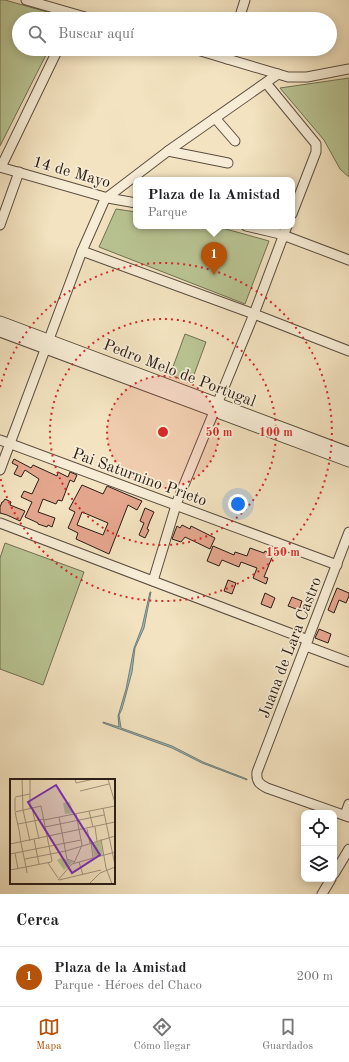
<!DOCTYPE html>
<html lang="es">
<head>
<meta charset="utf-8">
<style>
	body { margin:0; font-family:"Old Standard TT",serif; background:#f2f2f2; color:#202124 }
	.controls { position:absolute; right:12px; bottom:12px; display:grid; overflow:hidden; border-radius:8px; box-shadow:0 2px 10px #0003 }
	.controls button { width:36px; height:36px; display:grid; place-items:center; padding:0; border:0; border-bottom:1px solid #e0e0e0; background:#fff; color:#202124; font:20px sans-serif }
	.you { position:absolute; left:238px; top:504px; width:14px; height:14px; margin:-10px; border:3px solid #fff; border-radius:50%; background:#1a73e8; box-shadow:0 0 0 6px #1a73e833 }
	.badge { display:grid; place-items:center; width:26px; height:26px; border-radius:50%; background:#b45309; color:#fff; font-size:13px; font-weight:700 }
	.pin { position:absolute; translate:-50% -33px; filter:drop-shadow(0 1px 2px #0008) }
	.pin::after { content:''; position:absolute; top:21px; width:14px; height:12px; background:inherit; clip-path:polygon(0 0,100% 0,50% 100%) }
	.popup { position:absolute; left:133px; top:177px; width:162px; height:52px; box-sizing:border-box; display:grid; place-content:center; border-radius:8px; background:#fff; filter:drop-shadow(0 1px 3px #0005); font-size:13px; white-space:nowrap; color:#757577 }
	.popup b { font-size:15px; color:#202124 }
	.popup::after { content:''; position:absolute; left:50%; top:100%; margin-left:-8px; border:8px solid transparent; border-top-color:#fff }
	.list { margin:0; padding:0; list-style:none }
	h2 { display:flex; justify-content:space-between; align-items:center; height:52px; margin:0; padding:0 16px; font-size:17px }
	h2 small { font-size:13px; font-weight:400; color:#757577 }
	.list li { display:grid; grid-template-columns:26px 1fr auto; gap:12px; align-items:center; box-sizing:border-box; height:60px; padding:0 16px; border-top:1px solid #e0e0e0 }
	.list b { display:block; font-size:15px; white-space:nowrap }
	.list p { margin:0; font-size:13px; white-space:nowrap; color:#757577 }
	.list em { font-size:13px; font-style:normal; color:#757577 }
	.icon { flex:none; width:22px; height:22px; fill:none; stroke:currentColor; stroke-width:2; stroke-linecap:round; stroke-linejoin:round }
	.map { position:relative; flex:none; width:349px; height:894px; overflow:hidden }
	.search { position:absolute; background:#fff; box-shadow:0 2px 10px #0003; left:12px; right:12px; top:12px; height:44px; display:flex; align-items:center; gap:10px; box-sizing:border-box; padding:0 14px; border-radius:22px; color:#757577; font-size:15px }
	.sheet { height:112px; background:#fff }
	nav { display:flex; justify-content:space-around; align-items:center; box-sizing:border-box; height:56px; border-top:1px solid #e0e0e0; background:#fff; font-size:11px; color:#757577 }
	nav a { display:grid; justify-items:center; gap:2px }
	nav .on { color:#b45309 }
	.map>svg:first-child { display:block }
	.green { fill:#b9c493; stroke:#707055 }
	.water { fill:#9ebdbb; stroke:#6f7d79 }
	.building { fill:#e5a68e; stroke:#281c17; fill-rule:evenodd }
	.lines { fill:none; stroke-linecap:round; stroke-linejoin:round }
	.minor-casing { stroke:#5b4e41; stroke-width:11 }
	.tertiary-casing { stroke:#5b4e41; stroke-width:13 }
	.minor { stroke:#f7edd6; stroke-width:9 }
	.tertiary { stroke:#f7edd6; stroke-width:11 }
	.ring { fill:none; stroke:#d62828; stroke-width:2; stroke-dasharray:2 4 }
	.labels { text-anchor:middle; stroke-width:3.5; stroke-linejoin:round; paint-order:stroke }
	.street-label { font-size:16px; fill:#281c17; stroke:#f7edd6 }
	.inset-road { fill:none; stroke:#a2937c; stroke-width:1 }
	.view { fill:#7b2cbf; fill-opacity:0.15; stroke:#7b2cbf; stroke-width:2 }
	.inset-edge { fill:none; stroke:#281c17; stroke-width:2 }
	.centre { fill:#d62828; stroke:#f7edd6; stroke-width:2 }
	.ring-label { font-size:12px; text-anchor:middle; font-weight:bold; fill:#d62828; stroke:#f7edd6; stroke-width:3.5; stroke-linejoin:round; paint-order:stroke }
</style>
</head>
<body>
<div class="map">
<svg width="349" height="894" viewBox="0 0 349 894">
	<rect width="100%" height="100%" fill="#f3e3c0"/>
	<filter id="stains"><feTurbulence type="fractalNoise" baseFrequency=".005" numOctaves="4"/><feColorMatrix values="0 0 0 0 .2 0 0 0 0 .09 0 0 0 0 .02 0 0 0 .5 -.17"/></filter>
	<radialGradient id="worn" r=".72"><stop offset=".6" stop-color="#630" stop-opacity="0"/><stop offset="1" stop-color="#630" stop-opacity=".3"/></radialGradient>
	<!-- green -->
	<g class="green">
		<path d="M 0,0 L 5,0 L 65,17 L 64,19 L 19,19 L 19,49 L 49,49 L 0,146 Z"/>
		<path d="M 349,78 L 349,177 L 340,169 L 324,140 L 280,88 Z"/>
		<path d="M 116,209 L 136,212 L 136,226 L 215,226 L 269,241 L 245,304 L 99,247 Z"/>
		<path d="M 185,334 L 206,342 L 191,383 L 170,375 Z"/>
		<path d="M 5,543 L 84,572 L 43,685 L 0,669 L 0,558 Z"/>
	</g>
	<!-- water -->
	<path class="water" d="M 150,592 L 151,592 L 144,628 L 135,648 L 132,672 L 122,709 L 119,715 L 121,728 L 172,746 L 203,762 L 247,779 L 247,780 L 202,763 L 172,748 L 103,723 L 103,722 L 119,727 L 118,716 L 126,689 L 134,648 L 142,627 Z"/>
	<!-- building -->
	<g class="building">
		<path d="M 14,459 L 31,468 L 33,465 L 57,476 L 58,472 L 68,477 L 70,472 L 77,475 L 74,482 L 70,480 L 62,501 L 58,500 L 56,504 L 43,499 L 38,512 L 55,518 L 52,527 L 48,525 L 47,527 L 38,524 L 38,523 L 25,517 L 32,502 L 21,497 L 24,491 L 32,494 L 39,479 L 25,470 L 21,477 L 14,474 L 18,466 L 12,463 Z"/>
		<path d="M 82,485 L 103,494 L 107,486 L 142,501 L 137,510 L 128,505 L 109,554 L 76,539 L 78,533 L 68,528 L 75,512 L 69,509 ZM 82,512 L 108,523 L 103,535 L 77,525 Z"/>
		<path d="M 5,499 L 11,502 L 10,505 L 25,511 L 20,521 L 7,515 L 0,513 L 0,507 L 2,502 L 3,502 Z"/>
		<path d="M 145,508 L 154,512 L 150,521 L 147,529 L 149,530 L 145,538 L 139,535 L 144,523 L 140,521 Z"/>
		<path d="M 182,525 L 190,529 L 191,526 L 215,538 L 210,549 L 185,537 L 181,542 L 172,539 L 177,526 L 180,528 Z"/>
		<path d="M 213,546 L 234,555 L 235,552 L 247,556 L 250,548 L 264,553 L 265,551 L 273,555 L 264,577 L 268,578 L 266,584 L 253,578 L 257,568 L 241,562 L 239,567 L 222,560 L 219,566 L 207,561 Z"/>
		<path d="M 228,580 L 236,583 L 232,594 L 224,591 Z"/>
		<path d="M 337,588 L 349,593 L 349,596 L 346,603 L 339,600 L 334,613 L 328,610 Z"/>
		<path d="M 265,593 L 275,598 L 271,608 L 261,604 Z"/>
		<path d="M 292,597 L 302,601 L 299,610 L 288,606 Z"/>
		<path d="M 319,629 L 331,634 L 328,643 L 315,638 Z"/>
	</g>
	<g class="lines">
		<defs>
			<g id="minor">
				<path d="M 26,0 L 92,19"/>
				<path d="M 239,19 L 245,0"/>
				<path d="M 194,49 L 288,77 L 307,77 L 349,69"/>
				<path d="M 227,59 L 230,49"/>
				<path d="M 266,83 L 316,144 L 316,152 L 292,214"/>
				<path d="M 215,118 L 235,141"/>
				<path d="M 168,151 L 228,163"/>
				<path d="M 0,167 L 108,198 L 136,203"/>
				<path d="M 1,167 L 58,49"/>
				<path d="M 0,225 L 19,172"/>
				<path d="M 246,226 L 280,234 L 349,260"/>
				<path d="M 82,251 L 254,314 L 349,351"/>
				<path d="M 0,440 L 337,565"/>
				<path d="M 0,470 L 82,251 L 105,199 L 168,151 L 278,74"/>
				<path d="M 0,523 L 308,640"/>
				<path d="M 349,532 L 257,772 C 256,781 259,784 267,788 L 349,817"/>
				<path d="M 153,581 L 177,502 L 254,314 L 287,226"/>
				<path d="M 306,646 L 349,662"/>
				<path d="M 345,815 L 349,804"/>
				<path d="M 334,874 L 349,849"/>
				<path d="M 322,894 L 331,879"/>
			</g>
			<g id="tertiary">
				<path d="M 0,322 L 349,453"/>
				<path d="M 0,331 L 349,461"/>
			</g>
		</defs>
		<!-- minor casing -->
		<use href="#minor" class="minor-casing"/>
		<!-- tertiary casing -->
		<use href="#tertiary" class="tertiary-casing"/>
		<!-- minor -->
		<use href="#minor" class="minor"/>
		<!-- tertiary -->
		<use href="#tertiary" class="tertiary"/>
	</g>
	<!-- distance rings -->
	<circle cx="163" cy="432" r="56" fill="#d62828" fill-opacity=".12"/>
	<g class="ring">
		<circle cx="163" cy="432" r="56"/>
		<circle cx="163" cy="432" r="113"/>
		<path d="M0 387A169 169 0 1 1 0 477"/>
	</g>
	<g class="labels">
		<!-- street labels -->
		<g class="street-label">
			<text transform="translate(72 171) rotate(16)" y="6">14 de Mayo</text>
			<text transform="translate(180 372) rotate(21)" y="6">Pedro Melo de Portugal</text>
			<text transform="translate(140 476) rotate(20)" y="6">Pai Saturnino Prieto</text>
			<text transform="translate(289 647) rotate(-69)" y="6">Juana de Lara Castro</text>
		</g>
	</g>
	<!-- overview -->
	<g transform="translate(10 779)">
		<rect width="105" height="105" fill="#f3e3c0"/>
		<path d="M 60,23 L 63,34 L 55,35 L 53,24 ZM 91,62 L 93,76 L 84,78 L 82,64 ZM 51,79 L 55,80 L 63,83 L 54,91 L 47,81 Z" fill="#b9c493"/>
		<path class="inset-road" d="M 12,0 L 13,31 L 20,62M 20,0 L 20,29M 65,0 L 66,4 L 84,0M 98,0 L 105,24M 70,12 L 99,5M 5,18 L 20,15M 5,19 L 5,32M 22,29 L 29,60M 93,29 L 105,86M 79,32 L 83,48M 49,38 L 57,80 L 65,83M 34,41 L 105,27M 8,45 L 34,40M 35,48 L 94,36M 85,48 L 87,62M 77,50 L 80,64M 24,60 L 29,85M 91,60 L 96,89 L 102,105M 81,63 L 83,79M 0,65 L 105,43M 5,74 L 8,90M 0,75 L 71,61M 15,80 L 56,72 L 105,57M 69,83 L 73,96M 38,84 L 48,99M 64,84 L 72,66 L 66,35M 0,91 L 16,88 L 41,83 L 42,82 L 31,27 L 5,33 L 9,51 L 11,64 L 16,88 L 17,94M 48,101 L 62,85 L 105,73M 49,101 L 91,91M 79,105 L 90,94 L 105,88"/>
		<path class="view" d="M 46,6 L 90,76 L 62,94 L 18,23 Z"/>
		<rect width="105" height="105" class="inset-edge"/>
	</g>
	<circle cx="163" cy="432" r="6" class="centre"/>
	<g class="ring-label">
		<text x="219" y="436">50 m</text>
		<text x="276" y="436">100 m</text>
		<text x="283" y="556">150 m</text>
	</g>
	<rect width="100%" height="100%" filter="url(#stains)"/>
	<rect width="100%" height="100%" fill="url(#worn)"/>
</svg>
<div class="controls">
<button><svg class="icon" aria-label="locate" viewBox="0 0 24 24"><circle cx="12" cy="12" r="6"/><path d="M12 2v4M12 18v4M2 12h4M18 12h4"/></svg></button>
<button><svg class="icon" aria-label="layers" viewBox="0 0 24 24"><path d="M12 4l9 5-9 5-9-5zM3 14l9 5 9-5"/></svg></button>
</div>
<div class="you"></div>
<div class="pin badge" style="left:214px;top:275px">1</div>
<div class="popup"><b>Plaza de la Amistad</b>Parque</div>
<div class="search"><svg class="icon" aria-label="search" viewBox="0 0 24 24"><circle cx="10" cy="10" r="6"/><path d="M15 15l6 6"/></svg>Buscar aquí</div>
</div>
<section class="sheet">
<h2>Cerca<small></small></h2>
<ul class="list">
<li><span class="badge">1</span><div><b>Plaza de la Amistad</b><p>Parque · Héroes del Chaco</p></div><em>200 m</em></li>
</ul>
</section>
<nav>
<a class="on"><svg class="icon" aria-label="map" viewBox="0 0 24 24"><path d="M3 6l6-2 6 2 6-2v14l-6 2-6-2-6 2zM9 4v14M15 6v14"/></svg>Mapa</a>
<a><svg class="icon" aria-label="directions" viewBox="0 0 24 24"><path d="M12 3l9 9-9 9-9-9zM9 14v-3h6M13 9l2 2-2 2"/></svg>Cómo llegar</a>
<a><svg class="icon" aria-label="saved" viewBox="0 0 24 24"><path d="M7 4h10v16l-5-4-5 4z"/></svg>Guardados</a>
</nav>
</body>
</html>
